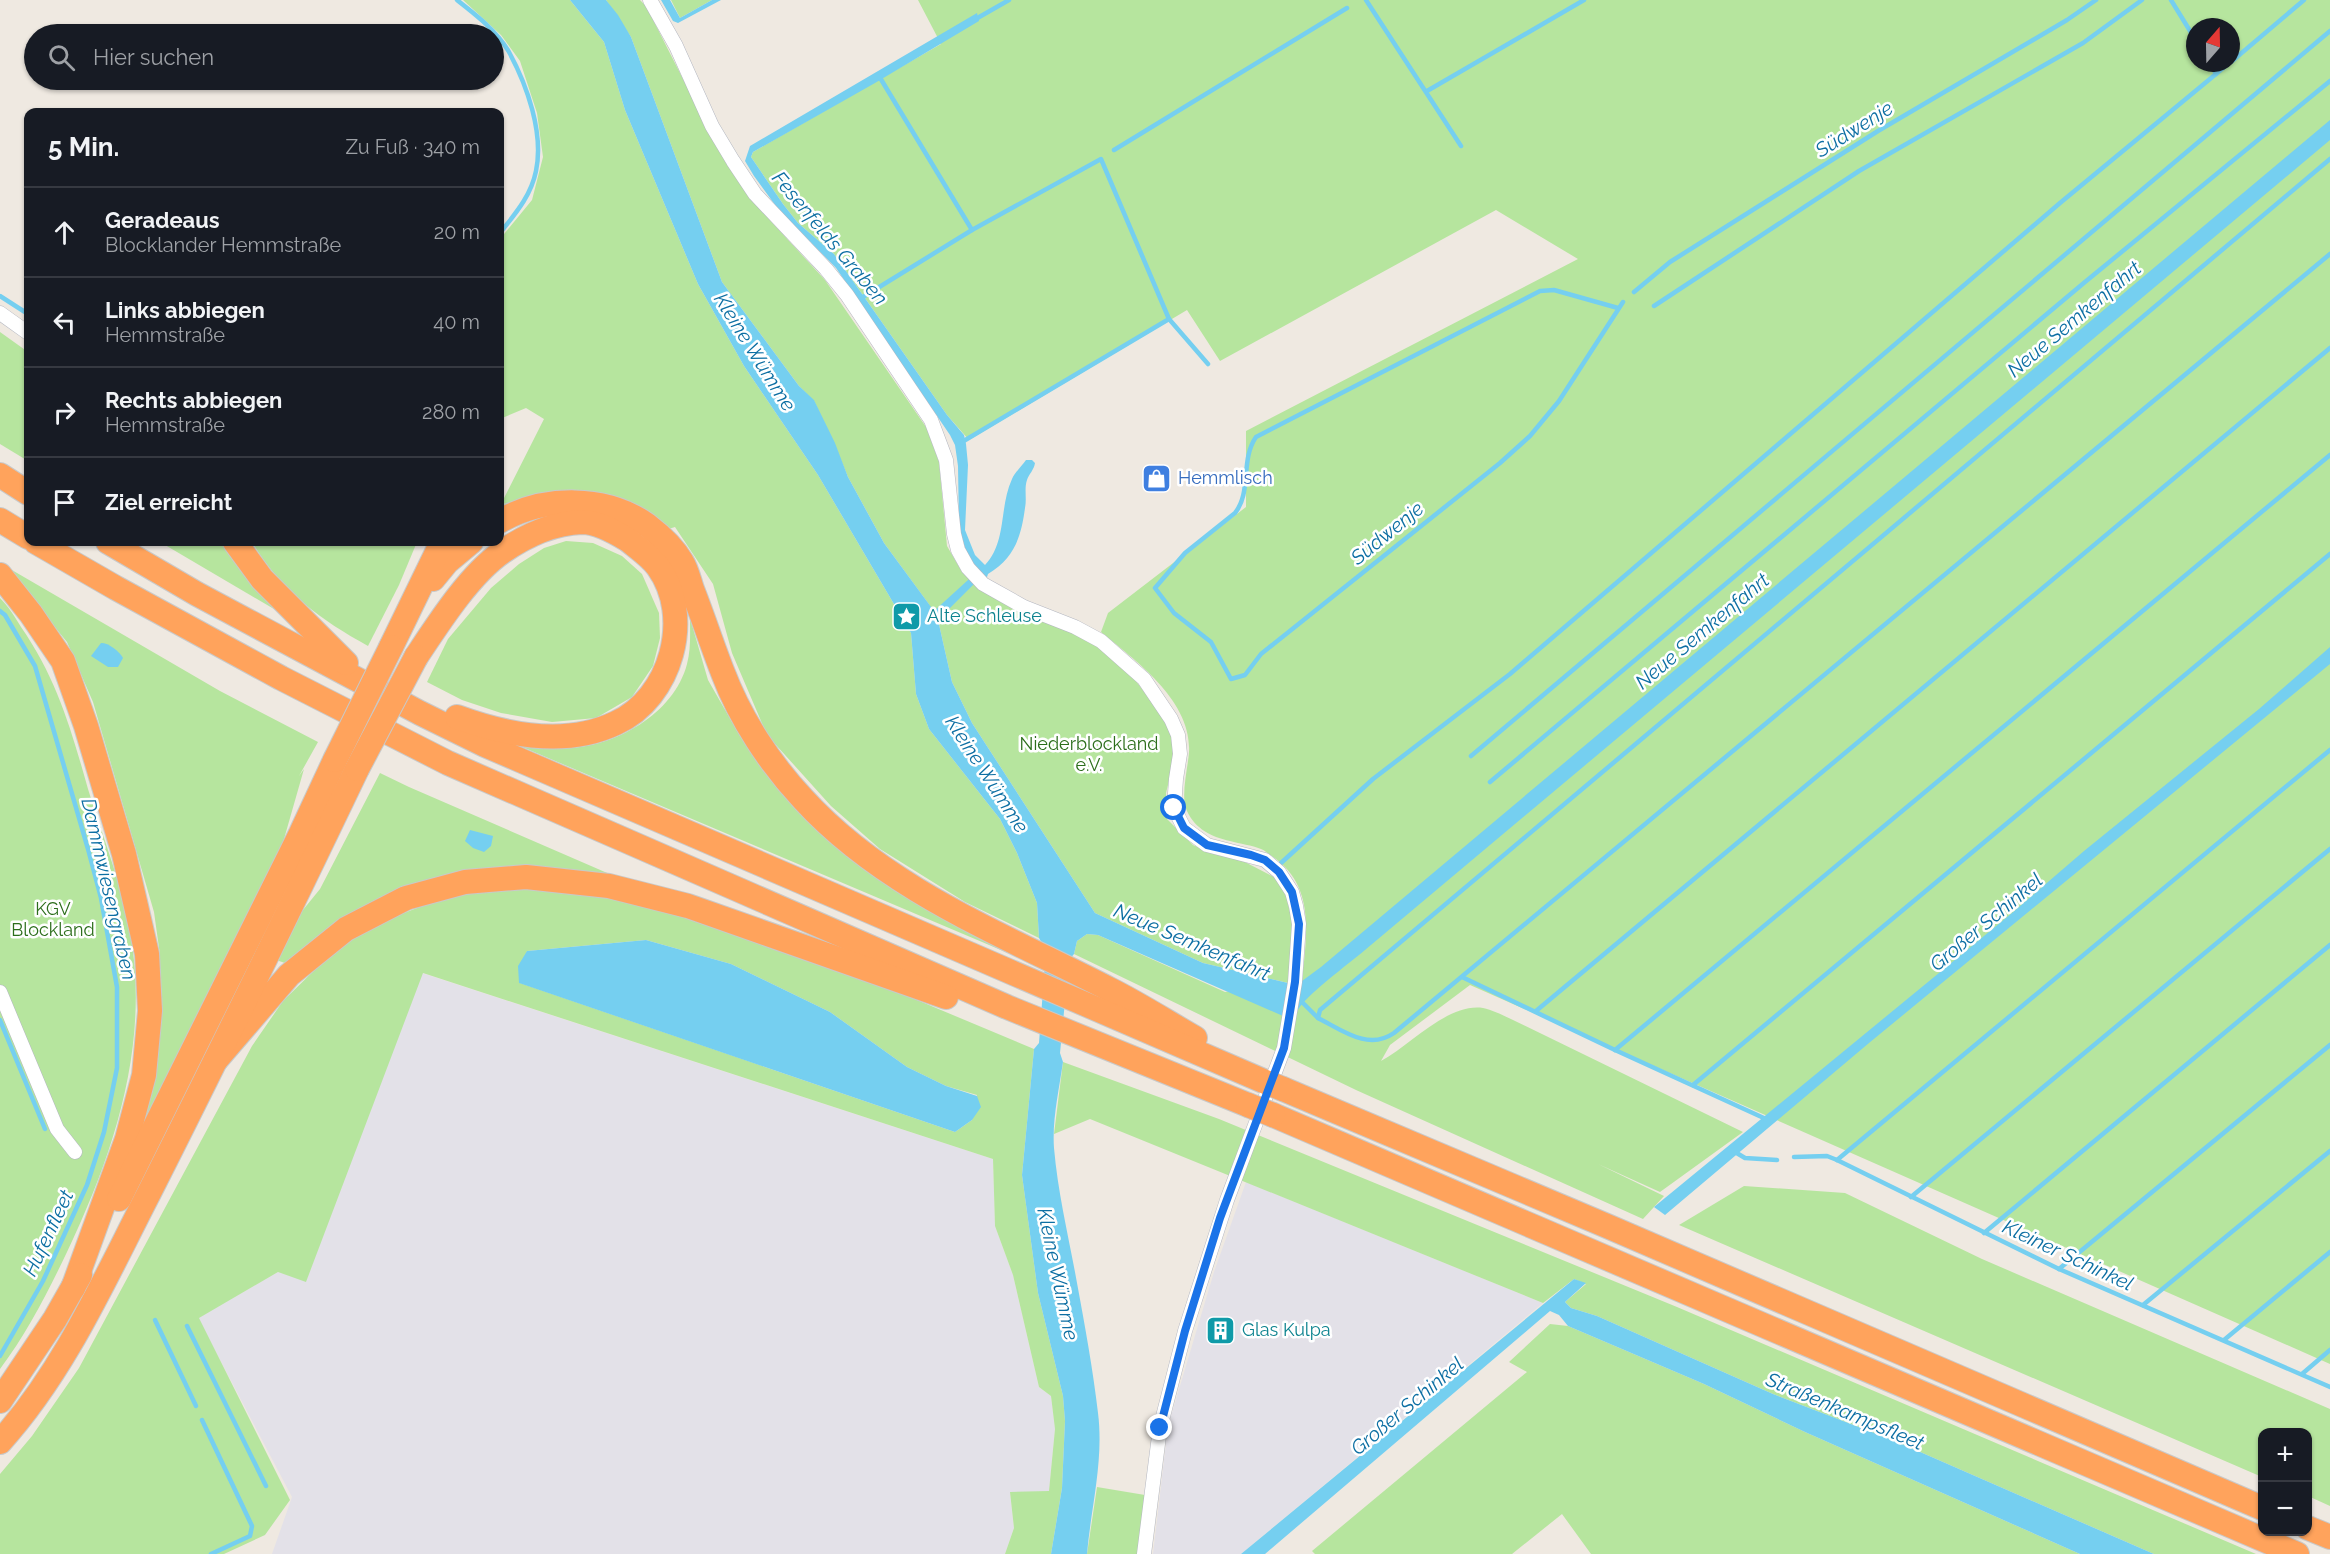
<!DOCTYPE html>
<html lang="de">
<head>
<meta charset="utf-8">
<style>
	body { margin:0; font-family:Raleway,sans-serif; background:#242831; color:#f1f3f6 }
	.controls { position:absolute; right:18px; bottom:18px; display:grid; overflow:hidden; border-radius:12px; box-shadow:0 2px 4px #0004 }
	.controls button { width:54px; height:54px; display:grid; place-items:center; padding:0; border:0; border-bottom:2px solid #363941; background:#171b24; color:#f1f3f6; font:30px sans-serif }
	.compass { position:absolute; left:2186px; top:18px; width:54px; height:54px; border-radius:50%; background:#171b24; box-shadow:0 2px 4px #0004; rotate:20deg }
	.stop { position:absolute; width:18px; height:18px; margin:-14px; border:4px solid #1a73e8; border-radius:50%; background:#fff }
	.stop.end { background:#1a73e8; border-color:#fff; box-shadow:0 2px 6px #0008 }
	.list { margin:0; padding:0; list-style:none }
	h2 { display:flex; justify-content:space-between; align-items:center; height:78px; margin:0; padding:0 24px; font-size:26px }
	h2 small { font-size:20px; font-weight:400; color:#9ea1a6 }
	.list li { display:grid; grid-template-columns:39px 1fr auto; gap:18px; align-items:center; box-sizing:border-box; height:90px; padding:0 24px; border-top:2px solid #363941 }
	.list b { display:block; font-size:22px; white-space:nowrap }
	.list p { margin:0; font-size:20px; white-space:nowrap; color:#9ea1a6 }
	.list em { font-size:20px; font-style:normal; color:#9ea1a6 }
	.icon { flex:none; width:33px; height:33px; fill:none; stroke:currentColor; stroke-width:2; stroke-linecap:round; stroke-linejoin:round }
	.map { position:relative; flex:none; width:2330px; height:1554px; overflow:hidden }
	.search { position:absolute; background:#171b24; box-shadow:0 2px 4px #0004; left:24px; top:24px; width:480px; height:66px; display:flex; align-items:center; gap:15px; box-sizing:border-box; padding:0 21px; border-radius:33px; color:#9ea1a6; font-size:22px }
	.panel { position:absolute; background:#171b24; box-shadow:0 2px 4px #0004; left:24px; top:108px; width:480px; height:438px; border-radius:12px }
	.map>svg:first-child { display:block }
	.industrial { fill:#e3e1e8 }
	.green { fill:#b6e59e; fill-rule:evenodd }
	.water { fill:#75cff0 }
	.lines { fill:none; stroke-linecap:round; stroke-linejoin:round }
	.stream { stroke:#75cff0; stroke-width:4.5 }
	.street-casing { stroke:#b4b7c1; stroke-width:15 }
	.highway-casing { stroke:#c9c9c9; stroke-width:26 }
	.street { stroke:#fff; stroke-width:14 }
	.highway { stroke:#ffa35c; stroke-width:24 }
	.highway-bridge-casing { stroke:#c9c9c9; stroke-width:26; stroke-linecap:butt }
	.highway-bridge { stroke:#ffa35c; stroke-width:24 }
	.route { stroke:#1a73e8; stroke-width:8 }
	.labels { text-anchor:middle; stroke-width:5; stroke-linejoin:round; paint-order:stroke }
	.shop-label { font-size:18px; fill:#366cbe; stroke:#fff; text-anchor:start }
	.culture-label { font-size:18px; fill:#0d838f; stroke:#fff; text-anchor:start }
	.park-label { font-size:18px; fill:#2c6e1b; stroke:#fff }
	.water-label { font-size:20px; font-style:italic; fill:#0d6fa3; stroke:#fff }
</style>
</head>
<body>
<div class="map">
<svg width="2330" height="1554" viewBox="0 0 2330 1554">
	<rect width="100%" height="100%" fill="#efe9e1"/>
	<!-- industrial -->
	<g class="industrial">
		<path d="M 422,973 L 993,1159 L 995,1226 L 1013,1275 L 1039,1387 L 1051,1396 L 1055,1429 L 1049,1492 L 1010,1493 L 1014,1528 L 1005,1554 L 272,1554 L 292,1497 L 198,1318 L 278,1272 L 306,1281 Z"/>
		<path d="M 1246,1182 L 1543,1303 L 1241,1554 L 1153,1554 L 1168,1426 L 1214,1272 Z"/>
	</g>
	<!-- green -->
	<g class="green">
		<path d="M 463,0 L 570,0 L 604,42 L 625,110 L 698,284 L 744,366 L 818,475 L 911,633 L 916,694 L 929,729 L 1000,819 L 1017,853 L 1037,903 L 1039,938 L 965,902 L 880,849 L 831,806 L 767,735 L 732,653 L 713,584 L 675,527 L 665,530 L 524,502 L 501,504 L 544,419 L 526,408 L 500,419 L 500,239 L 532,200 L 543,157 L 537,113 L 520,61 L 501,35 Z"/>
		<path d="M 606,0 L 640,0 L 646,6 L 718,148 L 767,217 L 825,280 L 926,427 L 939,462 L 947,546 L 962,572 L 1016,610 L 1089,640 L 1130,673 L 1157,709 L 1171,733 L 1174,761 L 1166,793 L 1167,819 L 1193,845 L 1214,854 L 1241,860 L 1274,877 L 1285,892 L 1294,928 L 1288,983 L 1203,963 L 1095,913 L 972,723 L 952,682 L 938,620 L 928,603 L 884,543 L 848,477 L 834,443 L 814,401 L 799,386 L 722,282 L 631,37 Z"/>
		<path d="M 671,0 L 712,0 L 680,18 Z"/>
		<path d="M 918,0 L 2330,0 L 2330,1364 L 1470,985 L 1390,1045 L 1381,1061 C 1411,1045 1447,1003 1483,1008 C 1493,1010 1504,1016 1513,1020 L 1743,1132 L 1660,1192 L 1598,1164 L 1664,1196 L 1643,1219 L 1356,1090 L 1074,954 L 1077,941 L 1087,934 L 1098,935 L 1225,992 L 1302,981 C 1306,939 1316,889 1276,859 C 1271,856 1266,851 1261,849 C 1252,845 1240,844 1230,841 C 1212,837 1195,829 1187,811 C 1180,797 1188,768 1189,752 C 1192,701 1136,661 1101,632 L 1108,613 L 1246,507 L 1246,431 L 1578,259 L 1496,210 L 1220,361 L 1187,310 L 969,440 L 947,415 L 834,254 L 798,223 L 783,204 L 751,157 L 753,152 L 941,44 ZM 2195,27 L 2231,27 L 2231,63 L 2195,63 Z"/>
		<path d="M 0,332 L 28,352 L 28,461 L 0,444 Z"/>
		<path d="M 566,541 L 593,543 L 622,556 L 642,574 L 659,613 L 660,638 L 653,666 L 632,697 L 596,718 L 552,722 L 501,713 L 462,700 L 427,682 L 448,639 L 491,588 L 519,564 L 544,548 Z"/>
		<path d="M 160,542 L 230,542 L 291,619 Z"/>
		<path d="M 252,542 L 417,542 L 399,585 L 368,646 C 320,620 280,590 252,542 Z"/>
		<path d="M 5,566 L 220,691 L 318,742 L 299,776 L 304,769 L 282,846 L 135,1145 L 159,1018 L 160,955 L 154,912 L 93,702 L 67,642 Z"/>
		<path d="M 0,598 C 8,606 15,617 21,627 C 57,679 71,729 88,789 C 103,838 123,887 131,937 C 149,1047 114,1153 67,1252 C 48,1292 27,1333 0,1369 Z"/>
		<path d="M 690,618 L 708,680 L 740,736 L 780,790 L 1009,948 L 1008,953 L 520,746 C 535,747 551,749 566,748 C 615,747 674,714 687,664 C 691,649 690,634 690,618 Z"/>
		<path d="M 380,773 L 409,787 L 628,882 L 463,874 L 291,965 L 276,960 L 294,921 L 320,889 Z"/>
		<path d="M 502,888 L 574,891 L 648,906 L 750,938 L 886,987 L 1034,1049 L 1022,1175 L 1038,1293 L 1063,1396 L 1065,1421 L 1062,1488 L 1051,1554 L 1005,1554 L 1014,1528 L 1010,1492 L 1049,1491 L 1055,1429 L 1051,1396 L 1039,1387 L 1013,1275 L 995,1226 L 993,1159 L 423,973 L 306,1282 L 278,1272 L 199,1318 L 290,1500 L 265,1535 L 224,1554 L 0,1554 L 0,1474 L 32,1436 L 79,1368 L 252,1046 L 283,1001 L 335,950 L 377,923 L 444,898 ZM 646,940 L 731,964 L 830,1012 L 907,1067 L 946,1086 L 977,1095 L 972,1120 L 955,1132 L 520,983 L 527,951 Z"/>
		<path d="M 1063,1062 L 1219,1119 L 1677,1307 L 2256,1554 L 2154,1554 L 1895,1441 L 1773,1394 L 1597,1316 L 1571,1308 L 1565,1302 L 1586,1284 L 1574,1279 L 1543,1303 L 1090,1119 L 1054,1134 Z"/>
		<path d="M 1744,1186 L 1845,1193 L 1982,1259 L 2330,1409 L 2330,1506 L 2308,1496 L 2308,1432 L 2262,1432 L 2262,1477 L 1679,1225 Z"/>
		<path d="M 1550,1324 L 1568,1326 L 1704,1384 L 1805,1432 L 2080,1554 L 1591,1554 L 1562,1514 L 1512,1554 L 1315,1554 L 1312,1551 L 1527,1372 L 1509,1362 Z"/>
		<path d="M 1097,1487 L 1145,1495 L 1139,1554 L 1087,1554 Z"/>
	</g>
	<!-- water -->
	<g class="water">
		<path d="M 570,0 L 606,0 L 618,15 L 631,37 L 722,282 L 799,386 L 814,400 L 835,443 L 848,477 L 884,543 L 934,611 L 979,570 L 967,555 L 959,527 L 958,466 L 955,445 L 950,435 L 836,268 L 778,209 L 754,176 L 745,161 L 750,146 L 977,13 L 979,21 L 875,83 L 753,152 L 751,157 L 783,204 L 798,223 L 834,254 L 947,415 L 964,435 L 966,444 L 968,465 L 965,530 L 975,555 L 985,565 C 1007,542 999,507 1012,479 C 1015,472 1022,466 1026,460 L 1032,460 L 1035,463 C 1034,470 1029,474 1027,480 C 1024,488 1027,499 1025,508 C 1021,538 1014,558 988,574 L 987,577 L 982,576 L 938,620 L 952,682 L 972,723 L 1095,913 L 1203,963 L 1288,983 L 1302,981 L 1321,967 L 2330,120 L 2330,140 L 1365,950 C 1350,963 1303,997 1297,1012 L 1283,1016 L 1098,935 L 1087,934 L 1077,941 L 1074,954 L 1069,960 L 1060,1053 L 1063,1062 C 1059,1090 1052,1120 1054,1148 C 1058,1194 1069,1238 1077,1283 C 1085,1326 1093,1370 1098,1413 C 1104,1461 1091,1507 1087,1554 L 1051,1554 L 1062,1488 L 1065,1421 L 1063,1396 L 1038,1293 L 1022,1175 L 1034,1049 L 1039,1043 L 1046,950 L 1039,938 L 1037,903 L 1017,853 L 1000,819 L 929,729 L 916,694 L 911,633 L 818,475 L 744,366 L 698,284 L 625,110 L 604,42 Z"/>
		<path d="M 661,0 L 670,0 L 680,18 L 712,0 L 721,0 L 678,23 L 673,21 Z"/>
		<path d="M 101,643 C 109,643 119,651 123,658 L 118,667 L 108,667 L 91,656 Z"/>
		<path d="M 2330,647 L 2330,664 L 1869,1043 L 1665,1215 L 1654,1207 L 2012,913 L 2084,851 L 2259,709 Z"/>
		<path d="M 470,830 L 493,836 L 491,846 L 484,852 L 473,848 L 465,841 Z"/>
		<path d="M 646,940 L 731,964 L 830,1012 L 907,1067 L 946,1086 L 977,1096 L 981,1107 L 972,1120 L 955,1132 L 519,983 L 518,966 L 527,951 Z"/>
		<path d="M 1574,1279 L 1586,1283 L 1565,1302 L 1571,1308 L 1597,1316 L 1773,1394 L 1895,1441 L 2154,1554 L 2080,1554 L 1805,1432 L 1704,1384 L 1568,1326 L 1559,1315 L 1550,1311 L 1265,1554 L 1241,1554 Z"/>
	</g>
	<g class="lines">
		<!-- stream -->
		<g class="stream">
			<path d="M 457,0 C 475,14 497,31 509,52 C 527,85 544,133 536,171 C 531,196 515,214 500,233"/>
			<path d="M 1366,0 L 1461,146"/>
			<path d="M 2171,0 L 2195,39"/>
			<path d="M 974,20 L 1009,0"/>
			<path d="M 2231,62 L 2304,0"/>
			<path d="M 2216,74 L 2229,63"/>
			<path d="M 879,76 L 972,230"/>
			<path d="M 1427,91 L 1584,0"/>
			<path d="M 1114,150 L 1347,8"/>
			<path d="M 2330,159 L 1320,1010 L 1318,1018 C 1342,1030 1368,1051 1394,1033 L 2330,254"/>
			<path d="M 1634,292 L 1670,262 L 1878,131 L 2067,20 L 2096,0"/>
			<path d="M 0,296 L 28,314"/>
			<path d="M 863,297 L 972,230 L 1101,159 L 1169,319 L 1208,364"/>
			<path d="M 1654,306 L 1859,171 L 2083,43 L 2142,0"/>
			<path d="M 1618,308 L 1554,290 L 1540,291 L 1256,437 C 1240,460 1252,492 1235,513 L 1185,553 L 1155,588 L 1174,613 L 1211,642 L 1231,679 L 1245,675 L 1261,654 L 1500,463 L 1530,436 L 1559,401 L 1623,302"/>
			<path d="M 962,442 L 1169,319"/>
			<path d="M 0,611 L 5,615 L 35,666 L 88,849 L 101,898 L 117,987 L 117,1068 L 104,1132 L 87,1185 L 43,1281 L 0,1356"/>
			<path d="M 1471,756 L 2330,31"/>
			<path d="M 1490,782 L 2085,282 L 2330,81"/>
			<path d="M 1281,863 L 1373,779 L 1510,674 L 2060,203 L 2216,74 L 2210,63"/>
			<path d="M 1462,977 L 1615,1050 L 1766,1119"/>
			<path d="M 1301,1001 L 1318,1018"/>
			<path d="M 1536,1011 L 2330,348"/>
			<path d="M 0,1020 L 45,1129"/>
			<path d="M 1615,1050 L 2330,455"/>
			<path d="M 1693,1085 L 2330,554"/>
			<path d="M 1735,1152 L 1745,1158 L 1777,1160"/>
			<path d="M 1794,1157 L 1827,1156 L 1837,1160 L 2059,1269 L 2330,1387"/>
			<path d="M 1837,1160 L 2330,750"/>
			<path d="M 1911,1197 L 2330,849"/>
			<path d="M 1984,1233 L 2330,945"/>
			<path d="M 2059,1269 L 2330,1045"/>
			<path d="M 2143,1305 L 2330,1151"/>
			<path d="M 155,1320 L 196,1406"/>
			<path d="M 187,1326 L 266,1486"/>
			<path d="M 2224,1340 L 2330,1252"/>
			<path d="M 2302,1374 L 2330,1350"/>
			<path d="M 202,1420 L 252,1526 L 250,1536 L 211,1554"/>
		</g>
		<defs>
			<g id="street">
				<path d="M 650,0 L 676,46 L 712,126 L 733,161 L 755,194 L 826,269 L 847,295 L 931,420 L 946,460 L 954,534 L 958,550 L 968,568 L 983,584 L 1024,607 L 1075,627 L 1101,641 L 1144,679 L 1171,719 L 1178,735 L 1180,754 L 1176,779 L 1174,808 L 1184,828 L 1207,845 L 1265,860 L 1279,872 L 1292,892 L 1296,906 L 1299,924 L 1295,982 L 1284,1048 L 1227,1200 L 1185,1331 L 1160,1428 L 1144,1554"/>
				<path d="M 0,313 L 28,333"/>
				<path d="M 0,992 L 57,1129 L 75,1152"/>
			</g>
			<g id="highway">
				<path d="M 0,475 L 28,493"/>
				<path d="M 0,520 L 28,537"/>
				<path d="M 500,521 C 544,496 605,495 647,525 C 660,535 674,548 682,562 C 687,570 689,580 692,589 C 703,617 712,645 723,673 C 740,718 770,764 803,799 C 885,889 1004,935 1109,989 C 1139,1004 1167,1022 1195,1038"/>
				<path d="M 36,542 L 116,588 L 281,678 L 448,763 L 1007,1007 L 1248,1105"/>
				<path d="M 108,542 L 197,594 L 420,713 L 485,745 L 1268,1083"/>
				<path d="M 235,542 L 262,579 L 346,663"/>
				<path d="M 0,575 L 31,614 L 63,661 L 86,726 L 124,854 L 147,954 L 150,1011 L 144,1075 L 127,1139 L 73,1288"/>
				<path d="M 433,579 L 447,562 L 471,542"/>
				<path d="M 391,647 L 442,542"/>
				<path d="M 416,657 C 438,624 469,575 502,552 C 525,536 554,523 582,522 C 598,522 615,532 628,540 C 638,548 651,557 658,567 C 694,617 671,698 616,723 C 566,747 506,735 457,717"/>
				<path d="M 216,1060 L 289,975 L 346,929 L 406,898 L 465,882 L 526,877 L 609,886 L 688,906 L 946,997"/>
				<path d="M 1283,1089 L 1607,1226 L 2262,1508"/>
				<path d="M 1273,1115 L 2297,1554"/>
				<path d="M 119,1199 L 301,833 L 335,760"/>
				<path d="M 0,1401 L 55,1319 L 80,1275"/>
				<path d="M 0,1442 C 65,1370 105,1278 149,1193 C 220,1053 289,911 357,769"/>
				<path d="M 2308,1528 L 2330,1537"/>
			</g>
		</defs>
		<!-- street casing -->
		<use href="#street" class="street-casing"/>
		<!-- highway casing -->
		<use href="#highway" class="highway-casing"/>
		<!-- street -->
		<use href="#street" class="street"/>
		<!-- highway -->
		<use href="#highway" class="highway"/>
		<defs>
			<g id="highway-bridge">
				<path d="M 335,760 L 391,647"/>
				<path d="M 357,769 L 416,657"/>
				<path d="M 1268,1083 L 1283,1089"/>
				<path d="M 1248,1105 L 1273,1115"/>
			</g>
		</defs>
		<!-- highway-bridge casing -->
		<use href="#highway-bridge" class="highway-bridge-casing"/>
		<!-- highway-bridge -->
		<use href="#highway-bridge" class="highway-bridge"/>
	</g>
	<g class="lines">
		<!-- route -->
		<path class="route" d="M 1160,1428 L 1185,1331 L 1220,1218 L 1284,1048 L 1295,982 L 1299,924 L 1292,892 L 1279,872 L 1265,860 L 1251,855 L 1207,845 L 1184,828 L 1174,808"/>
	</g>
	<!-- icons -->
	<defs>
		<symbol id="shop-square" viewBox="-11 -11 22 22"><rect x="-9" y="-9" width="18" height="18" rx="4" fill="#3f7fe0" stroke="#fff"/><path d="M-5-2.5h2.3a2.7 3.5 0 0 1 5.4 0H5L5.5 6h-11ZM-1.5-2.5h3a1.5 2.3 0 0 0-3 0Z" fill="#fff"/></symbol>
		<symbol id="sight-square" viewBox="-11 -11 22 22"><rect x="-9" y="-9" width="18" height="18" rx="4" fill="#0f9aa8" stroke="#fff"/><path d="M0-6L1.8-2.2L6-1.7L2.9 1.2L3.7 5.4L0 3.3L-3.7 5.4L-2.9 1.2L-6-1.7L-1.8-2.2Z" fill="#fff"/></symbol>
		<symbol id="building-square" viewBox="-11 -11 22 22"><rect x="-9" y="-9" width="18" height="18" rx="4" fill="#0f9aa8" stroke="#fff"/><path d="M-4-6H4V6H1V3H-1V6H-4ZM-2.5-4.3h1.7v1.8h-1.7ZM.8-4.3h1.7v1.8H.8ZM-2.5-1h1.7V.8h-1.7ZM.8-1h1.7V.8H.8Z" fill="#fff"/></symbol>
	</defs>
	<g fill-rule="evenodd">
		<use href="#shop-square" x="1140" y="462" width="33" height="33"/>
		<use href="#sight-square" x="890" y="600" width="33" height="33"/>
		<use href="#building-square" x="1204" y="1314" width="33" height="33"/>
	</g>
	<g class="labels">
		<!-- shop labels -->
		<g class="shop-label">
			<text x="1178" y="484">Hemmlisch</text>
		</g>
		<!-- culture labels -->
		<g class="culture-label">
			<text x="927" y="622">Alte Schleuse</text>
			<text x="1242" y="1336">Glas Kulpa</text>
		</g>
		<!-- park labels -->
		<g class="park-label">
			<text x="1089" y="750">Niederblockland<tspan x="1089" dy="21">e.V.</tspan></text>
			<text x="53" y="915">KGV<tspan x="53" dy="21">Blockland</tspan></text>
		</g>
		<!-- water labels -->
		<g class="water-label">
			<text transform="translate(1854 129) rotate(-32)" y="7">Südwenje</text>
			<text transform="translate(830 238) rotate(50)" y="7">Fesenfelds Graben</text>
			<text transform="translate(2074 319) rotate(-40)" y="7">Neue Semkenfahrt</text>
			<text transform="translate(755 352) rotate(58)" y="7">Kleine Wümme</text>
			<text transform="translate(1387 533) rotate(-39)" y="7">Südwenje</text>
			<text transform="translate(1702 631) rotate(-40)" y="7">Neue Semkenfahrt</text>
			<text transform="translate(987 774) rotate(57)" y="7">Kleine Wümme</text>
			<text transform="translate(109 889) rotate(77)" y="7">Dammwiesengraben</text>
			<text transform="translate(1986 922) rotate(-40)" y="7">Großer Schinkel</text>
			<text transform="translate(1192 942) rotate(23)" y="7">Neue Semkenfahrt</text>
			<text transform="translate(48 1233) rotate(-65)" y="7">Hufenfleet</text>
			<text transform="translate(2068 1255) rotate(25)" y="7">Kleiner Schinkel</text>
			<text transform="translate(1058 1274) rotate(78)" y="7">Kleine Wümme</text>
			<text transform="translate(1407 1406) rotate(-40)" y="7">Großer Schinkel</text>
			<text transform="translate(1845 1411) rotate(23)" y="7">Straßenkampsfleet</text>
		</g>
	</g>
</svg>
<div class="controls">
<button>+</button>
<button>−</button>
</div>
<svg class="compass" viewBox="-18 -18 36 36"><path d="M0-13l5 13h-10z" fill="#e53935"/><path d="M0 13l5-13h-10z" fill="#9ea1a6"/></svg>
<div class="stop" style="left:1174px;top:808px"></div>
<div class="stop end" style="left:1160px;top:1428px"></div>
<div class="search"><svg class="icon" aria-label="search" viewBox="0 0 24 24"><circle cx="10" cy="10" r="6"/><path d="M15 15l6 6"/></svg>Hier suchen</div>
<section class="panel">
<h2>5 Min.<small>Zu Fuß · 340 m</small></h2>
<ul class="list">
<li><svg class="icon" aria-label="ahead" viewBox="0 0 24 24"><path d="M12 20V5M6 11l6-6 6 6"/></svg><div><b>Geradeaus</b><p>Blocklander Hemmstraße</p></div><em>20 m</em></li>
<li><svg class="icon" aria-label="left" viewBox="0 0 24 24"><path d="M17 20v-9H6M10 6l-5 5 5 5"/></svg><div><b>Links abbiegen</b><p>Hemmstraße</p></div><em>40 m</em></li>
<li><svg class="icon" aria-label="right" viewBox="0 0 24 24"><path d="M7 20v-9h11M14 6l5 5-5 5"/></svg><div><b>Rechts abbiegen</b><p>Hemmstraße</p></div><em>280 m</em></li>
<li><svg class="icon" aria-label="arrive" viewBox="0 0 24 24"><path d="M6 21V4h12l-3 4 3 4H6"/></svg><div><b>Ziel erreicht</b></div></li>
</ul>
</section>
</div>
</body>
</html>
